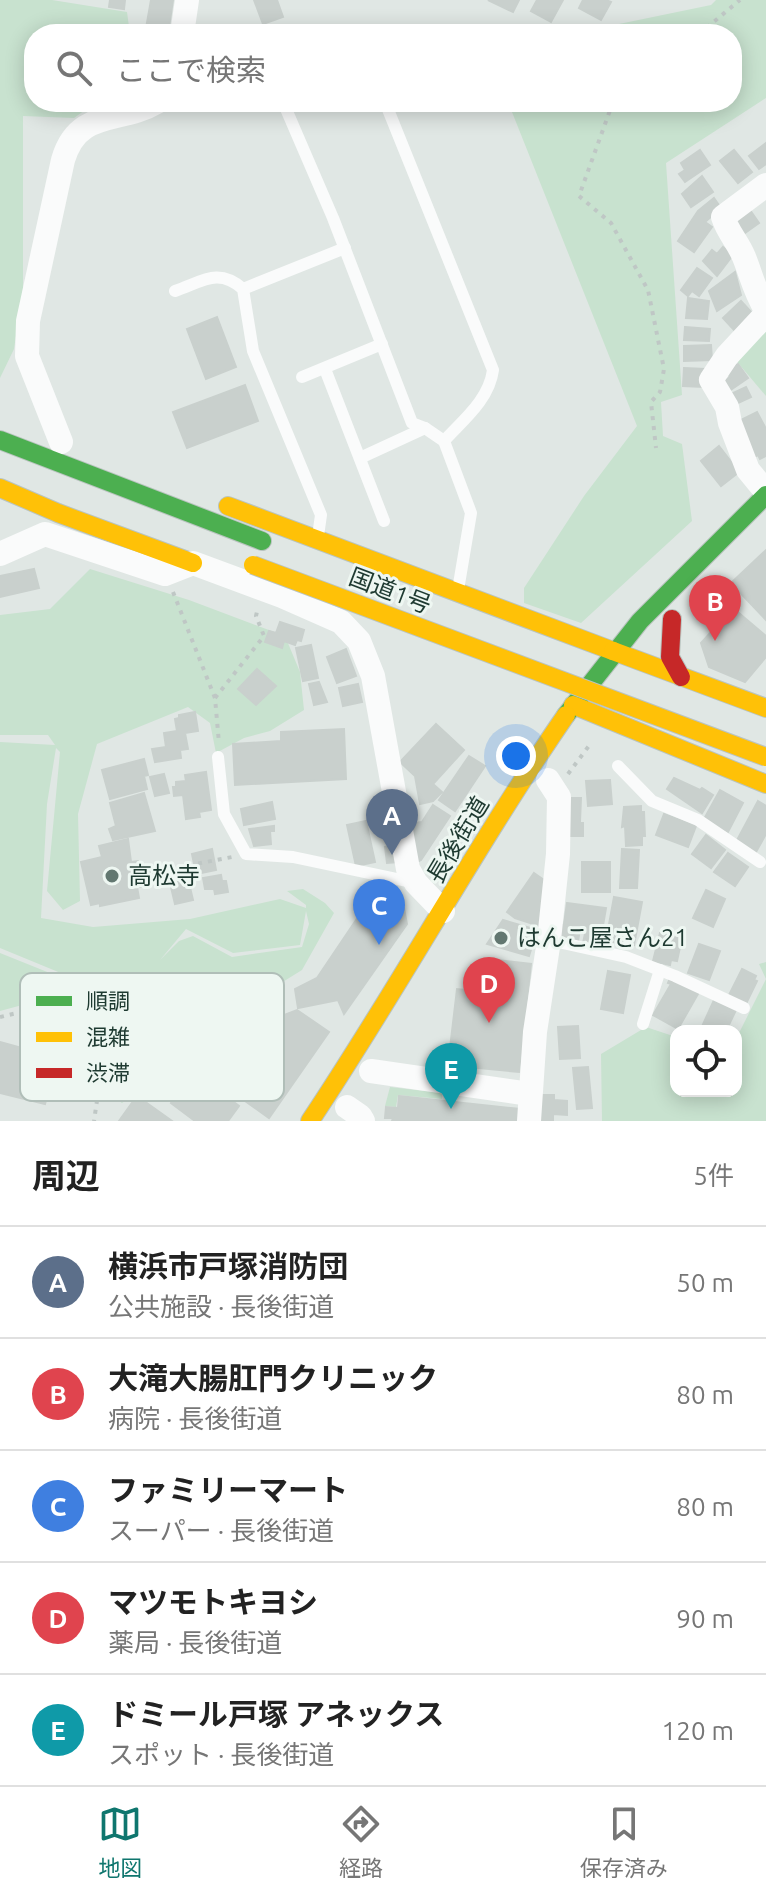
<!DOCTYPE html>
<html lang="ja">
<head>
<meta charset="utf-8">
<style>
	body { margin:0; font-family:Ubuntu,"Noto Sans JP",sans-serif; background:#f2f2f2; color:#222 }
	.controls { position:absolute; right:24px; bottom:24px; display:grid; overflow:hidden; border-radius:16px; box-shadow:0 4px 20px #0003 }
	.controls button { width:72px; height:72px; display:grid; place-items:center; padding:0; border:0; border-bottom:2px solid #e0e0e0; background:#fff; color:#222; font:40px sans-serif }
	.you { position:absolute; left:516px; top:756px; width:28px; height:28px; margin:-20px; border:6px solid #fff; border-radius:50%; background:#1a73e8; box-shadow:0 0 0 12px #1a73e833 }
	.badge { display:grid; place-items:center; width:52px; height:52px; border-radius:50%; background:#0f766e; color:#fff; font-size:26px; font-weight:700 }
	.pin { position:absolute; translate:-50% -66px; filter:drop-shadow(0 2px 4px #0008) }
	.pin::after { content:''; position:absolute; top:42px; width:28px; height:24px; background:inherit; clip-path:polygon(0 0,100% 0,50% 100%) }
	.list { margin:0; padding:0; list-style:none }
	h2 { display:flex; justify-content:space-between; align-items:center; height:104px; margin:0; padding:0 32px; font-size:34px }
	h2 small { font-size:26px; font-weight:400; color:#767676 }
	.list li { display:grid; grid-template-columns:52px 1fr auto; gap:24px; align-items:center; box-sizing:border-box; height:112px; padding:0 32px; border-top:2px solid #e0e0e0 }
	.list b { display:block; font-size:30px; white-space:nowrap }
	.list p { margin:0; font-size:26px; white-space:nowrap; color:#767676 }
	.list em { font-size:26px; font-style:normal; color:#767676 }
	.icon { flex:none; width:44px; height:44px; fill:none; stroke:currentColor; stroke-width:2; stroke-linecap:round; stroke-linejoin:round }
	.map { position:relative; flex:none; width:766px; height:1121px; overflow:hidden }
	.search { position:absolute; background:#fff; box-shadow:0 4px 20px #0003; left:24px; right:24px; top:24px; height:88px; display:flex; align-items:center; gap:20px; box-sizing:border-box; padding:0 28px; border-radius:32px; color:#767676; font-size:30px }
	.sheet { height:664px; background:#fff }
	nav { display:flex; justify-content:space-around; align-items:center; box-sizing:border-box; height:112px; border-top:2px solid #e0e0e0; background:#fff; font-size:22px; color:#767676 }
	nav a { display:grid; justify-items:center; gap:4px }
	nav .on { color:#0f766e }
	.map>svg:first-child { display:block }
	.green { fill:#c8e2cf; fill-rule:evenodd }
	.building { fill:#c9d0cd; stroke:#c9d0cd; stroke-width:2 }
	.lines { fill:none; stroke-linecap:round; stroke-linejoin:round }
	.fast-casing { stroke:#b9c4bf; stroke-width:20 }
	.slow-casing { stroke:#b9c4bf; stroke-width:20 }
	.jam-casing { stroke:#b9c4bf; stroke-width:20 }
	.path { stroke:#bfc7c5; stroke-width:4; stroke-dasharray:4 6; stroke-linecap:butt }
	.lane { stroke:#fafbfb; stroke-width:12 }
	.street { stroke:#fafbfb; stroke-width:24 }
	.fast { stroke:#4caf50; stroke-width:18 }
	.slow { stroke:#ffc107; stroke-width:18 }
	.jam { stroke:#c62828; stroke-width:18 }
	.slow-bridge-casing { stroke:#bac4c1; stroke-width:20; stroke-linecap:butt }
	.slow-bridge { stroke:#ffc107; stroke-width:18 }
	.tree { fill:#7aa78a }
	.poi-dot { fill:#627770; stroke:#eef7f2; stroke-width:3 }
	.labels { text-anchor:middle; stroke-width:6; stroke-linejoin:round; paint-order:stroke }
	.street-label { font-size:24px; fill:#1e3a31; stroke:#eef7f2 }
	.poi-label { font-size:24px; fill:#1e3a31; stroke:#eef7f2; text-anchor:start }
	.key { fill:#eef7f2; stroke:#b0beb8; stroke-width:2 }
	.key-label { font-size:22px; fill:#1e3a31 }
</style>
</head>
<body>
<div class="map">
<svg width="766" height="1121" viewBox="0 0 766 1121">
	<rect width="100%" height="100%" fill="#e0e7e4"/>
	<!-- green -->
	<g class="green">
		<path d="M 0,0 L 52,0 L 127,12 L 130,34 L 34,34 L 34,102 L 96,102 L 74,118 L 23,116 L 23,289 L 14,349 L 0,378 Z"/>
		<path d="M 716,0 L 766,0 L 766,98 L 666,163 L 682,395 L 661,402 L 663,436 L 682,444 L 692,521 L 581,623 L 524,603 L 524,588 L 584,496 L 637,426 L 508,102 L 732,102 L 732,34 L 480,34 L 478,28 L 619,24 L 711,5 Z"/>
		<path d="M 766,326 L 766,396 L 733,357 Z"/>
		<path d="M 90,569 L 189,600 L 285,636 L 300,672 L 304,710 L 270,731 L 244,738 L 216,753 L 210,723 L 188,707 L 97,744 L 78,814 L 80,901 L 63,910 L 47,891 L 60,752 L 56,748 L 47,804 L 41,918 L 93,927 L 190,919 L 280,899 L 306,908 L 306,905 L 287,891 L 303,889 L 325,903 L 334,913 L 302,970 L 239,1009 L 176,1078 L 145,1087 L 122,1103 C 100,1088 102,1072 87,1051 C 74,1032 54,1017 37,1001 L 0,1011 L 0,953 L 122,1002 L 146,976 L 102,990 L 0,948 L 0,742 L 55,745 L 48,735 L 0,735 L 0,615 L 50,609 ZM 306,911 L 309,924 L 302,947 L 232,957 L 193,936 L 179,941 L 160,960 L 186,929 L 233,953 L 300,945 Z"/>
		<path d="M 766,962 L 766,1121 L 602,1121 L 601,1054 L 646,1027 L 676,1037 L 676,1091 L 736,1091 L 736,1039 L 766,979 L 759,964 Z"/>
		<path d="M 390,1087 L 442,1093 L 442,1099 L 398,1095 L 396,1107 L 385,1106 Z"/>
	</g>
	<!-- building -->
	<g class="building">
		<path d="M 110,0 L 125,0 L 124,9 L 109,7 Z"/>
		<path d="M 151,0 L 173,0 L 168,34 L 145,34 Z"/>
		<path d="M 254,0 L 277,0 L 283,17 L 263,24 Z"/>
		<path d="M 488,0 L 519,0 L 513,12 Z"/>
		<path d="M 537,0 L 563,0 L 551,22 L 531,11 Z"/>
		<path d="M 583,0 L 606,0 L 611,2 L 601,20 L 579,8 Z"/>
		<path d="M 766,143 L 766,164 L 759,169 L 749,156 Z"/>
		<path d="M 700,150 L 710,165 L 685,182 L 679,174 L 685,170 L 681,163 Z"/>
		<path d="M 734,150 L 752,172 L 738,183 L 720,161 Z"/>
		<path d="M 702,176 L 713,192 L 691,207 L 682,194 Z"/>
		<path d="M 714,198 L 721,208 L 705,222 L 712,227 L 694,252 L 678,241 L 698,211 Z"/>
		<path d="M 750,210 L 759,223 L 742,235 L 733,222 Z"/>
		<path d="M 723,247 L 733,255 L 717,276 L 703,261 L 712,250 L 717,254 Z"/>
		<path d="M 697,268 L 712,278 L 699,296 L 692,291 L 688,296 L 681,290 Z"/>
		<path d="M 735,272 L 741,295 L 717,311 L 709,291 Z"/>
		<path d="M 688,298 L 709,301 L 707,319 L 686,318 Z"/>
		<path d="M 741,301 L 752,313 L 735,331 L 723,318 Z"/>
		<path d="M 217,317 L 236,367 L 206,379 L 187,329 Z"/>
		<path d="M 685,327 L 710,329 L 709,341 L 684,340 Z"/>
		<path d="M 711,345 L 712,360 L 684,361 L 684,346 Z"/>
		<path d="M 738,364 L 748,378 L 726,393 L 720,384 L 730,377 L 726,372 Z"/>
		<path d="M 684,368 L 705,369 L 704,387 L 683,386 Z"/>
		<path d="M 245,385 L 258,421 L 187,448 L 173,412 Z"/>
		<path d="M 746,387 L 751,397 L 736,404 L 731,394 Z"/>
		<path d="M 757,412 L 766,429 L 766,456 L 760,459 L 758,455 L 754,457 L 743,435 L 747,433 L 741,420 Z"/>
		<path d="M 719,446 L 739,472 L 721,486 L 701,461 Z"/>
		<path d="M 766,550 L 766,620 L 731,583 Z"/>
		<path d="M 34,569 L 39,588 L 0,597 L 0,576 Z"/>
		<path d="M 733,608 L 766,636 L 766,657 L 745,682 L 709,667 L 701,643 Z"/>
		<path d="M 280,622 L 304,630 L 301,641 L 297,640 L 295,645 L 284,641 L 282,648 L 265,642 L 269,631 L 276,633 Z"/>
		<path d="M 311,645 L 318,678 L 303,681 L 296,648 Z"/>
		<path d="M 346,649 L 356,676 L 337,683 L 327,657 Z"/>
		<path d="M 257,669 L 276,686 L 256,705 L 238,689 Z"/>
		<path d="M 319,682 L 327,702 L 314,705 L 309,684 Z"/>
		<path d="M 358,684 L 362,702 L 343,706 L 339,688 Z"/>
		<path d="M 195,712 L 198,731 L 185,733 L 188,749 L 180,750 L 181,758 L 155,762 L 152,749 L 166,747 L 164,733 L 177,731 L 175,719 L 179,718 L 179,715 Z"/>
		<path d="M 436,724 L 464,750 L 433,784 L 442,792 L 433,801 L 420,804 L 415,776 L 400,762 Z"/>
		<path d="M 344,729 L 346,779 L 235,785 L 233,744 L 281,741 L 281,732 Z"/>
		<path d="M 469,756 L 485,766 L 455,811 L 439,800 Z"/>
		<path d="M 144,759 L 148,775 L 144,776 L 147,789 L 110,799 L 102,770 Z"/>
		<path d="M 206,772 L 211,810 L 199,812 L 200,817 L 186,819 L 183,795 L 174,796 L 173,787 L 176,787 L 176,782 L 186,781 L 185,775 Z"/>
		<path d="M 164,774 L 169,793 L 155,796 L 150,777 Z"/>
		<path d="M 674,778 L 700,790 L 702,788 L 713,795 L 702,813 L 667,789 Z"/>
		<path d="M 610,780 L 612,804 L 588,806 L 586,781 Z"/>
		<path d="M 720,790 L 743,803 L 728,832 L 704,819 Z"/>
		<path d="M 144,793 L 155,831 L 113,840 L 109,829 L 116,826 L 110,803 Z"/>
		<path d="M 568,798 L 581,798 L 580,822 L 567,822 Z"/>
		<path d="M 758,801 L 766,806 L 766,834 L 756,852 L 736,842 Z"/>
		<path d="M 272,802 L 275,819 L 244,825 L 241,809 Z"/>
		<path d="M 433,805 L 450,816 L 421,860 L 417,862 L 409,833 L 415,823 L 422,822 Z"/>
		<path d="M 641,806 L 641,812 L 644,812 L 645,836 L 642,836 L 642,845 L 626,846 L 625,826 L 622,827 L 624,807 Z"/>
		<path d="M 664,814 L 696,826 L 688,847 L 656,835 Z"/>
		<path d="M 366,821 L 375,862 L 356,866 L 347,825 Z"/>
		<path d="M 568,823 L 583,823 L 583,836 L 567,836 Z"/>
		<path d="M 274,826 L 274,831 L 270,831 L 271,844 L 254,846 L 249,829 Z"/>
		<path d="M 706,835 L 725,850 L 711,868 L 692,854 Z"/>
		<path d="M 128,839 L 131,862 L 138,861 L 144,886 L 137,887 L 139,898 L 100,906 L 100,903 L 91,905 L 81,862 L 102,857 L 99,846 Z"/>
		<path d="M 398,846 L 399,862 L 387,863 L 385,847 Z"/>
		<path d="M 212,849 L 216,870 L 196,874 L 192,854 Z"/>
		<path d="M 622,849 L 639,850 L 637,888 L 620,888 Z"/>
		<path d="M 728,853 L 748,867 L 735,886 L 714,872 Z"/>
		<rect x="582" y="862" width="28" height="30"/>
		<path d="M 534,873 L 544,880 L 539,926 L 515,918 L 507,912 Z"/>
		<path d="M 221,875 L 222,881 L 226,881 L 228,892 L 215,894 L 214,889 L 205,889 L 203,878 Z"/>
		<path d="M 188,879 L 193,900 L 175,904 L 170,883 Z"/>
		<path d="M 377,889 L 404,908 L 407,924 L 344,1014 L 338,1000 L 298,1008 L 295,989 L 317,978 Z"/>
		<path d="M 706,890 L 725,899 L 713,927 L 693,918 Z"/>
		<path d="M 614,897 L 642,902 L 634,945 L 606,941 Z"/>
		<path d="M 567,903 L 606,908 L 602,931 L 564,924 Z"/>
		<path d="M 503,920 L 537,930 L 529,956 L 487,944 Z"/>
		<path d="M 563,925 L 580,928 L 578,942 L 561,938 Z"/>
		<path d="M 586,929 L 602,933 L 599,946 L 583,943 Z"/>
		<path d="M 660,933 L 682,938 L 677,961 L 671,960 L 670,965 L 653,961 Z"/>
		<path d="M 699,944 L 720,951 L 709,980 L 688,973 Z"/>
		<path d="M 497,960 L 531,964 L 519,1072 L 448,1065 L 457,989 L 493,993 Z"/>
		<path d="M 742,969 L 756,976 L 754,980 L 757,981 L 745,1006 L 728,997 Z"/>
		<path d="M 608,971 L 630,975 L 623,1013 L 601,1009 Z"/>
		<path d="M 671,976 L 699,992 L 678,1029 L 653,1015 L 671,984 L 668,983 Z"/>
		<path d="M 714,1000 L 736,1010 L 726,1031 L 700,1031 Z"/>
		<path d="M 297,1010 L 329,1032 L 269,1118 L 231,1091 L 261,1048 L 253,1027 Z"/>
		<path d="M 578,1026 L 580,1058 L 560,1059 L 558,1027 Z"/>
		<path d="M 0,1042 L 58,1058 L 45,1104 L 0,1093 Z"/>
		<path d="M 588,1067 L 592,1108 L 577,1109 L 573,1068 Z"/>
		<path d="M 194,1072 L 239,1106 L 228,1121 L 195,1121 L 171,1103 Z"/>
		<path d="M 539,1095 L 554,1095 L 554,1100 L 567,1101 L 567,1115 L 553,1114 L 553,1121 L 538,1121 Z"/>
		<path d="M 137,1096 L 172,1121 L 119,1121 Z"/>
		<path d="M 399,1096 L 520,1109 L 519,1121 L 392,1121 L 393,1118 L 385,1118 L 386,1107 L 398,1108 Z"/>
	</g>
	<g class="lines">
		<defs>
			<g id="fast">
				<path d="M 0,440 L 262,541"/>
				<path d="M 566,715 L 640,621 L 766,495"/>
			</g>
			<g id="slow">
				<path d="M 0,488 L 58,513 L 193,563"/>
				<path d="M 228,506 L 613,651"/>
				<path d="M 613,651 L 766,708"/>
				<path d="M 573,705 L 766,784"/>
				<path d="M 310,1121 C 399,988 475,847 566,715"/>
			</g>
			<path id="jam" d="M 672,619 L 670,657 L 681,677"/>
		</defs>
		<!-- fast casing -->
		<use href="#fast" class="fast-casing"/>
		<!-- slow casing -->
		<use href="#slow" class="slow-casing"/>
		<!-- jam casing -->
		<use href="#jam" class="jam-casing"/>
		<!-- path -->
		<g class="path">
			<path d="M 699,34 L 740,0"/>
			<path d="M 613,102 L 579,196 L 611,223 L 648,290 L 664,369 L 660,392 L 651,402 L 656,448"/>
			<path d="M 173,592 L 215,698 L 219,743"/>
			<path d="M 215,698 L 264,636 L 256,616 L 258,607"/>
			<path d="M 568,774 L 591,743"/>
			<path d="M 149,873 L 232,857"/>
			<path d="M 0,1017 L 34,1009 L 78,1054 L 99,1087 L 94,1121"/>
		</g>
		<!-- lane -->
		<g class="lane">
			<path d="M 399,34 L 403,32"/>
			<path d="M 283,102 L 333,218 L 412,423 L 425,428 L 444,441"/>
			<path d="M 385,102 L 493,370 C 489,400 463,420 444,441 L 471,513 L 458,590"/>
			<path d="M 243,289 L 345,248"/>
			<path d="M 175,291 C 202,282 218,267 243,289 L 253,351 L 321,515 L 318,536"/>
			<path d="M 325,369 L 384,521"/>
			<path d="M 302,377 L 382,344"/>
			<path d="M 360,458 L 425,428"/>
			<path d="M 218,757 L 224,814 L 246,854 L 293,857 L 416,883"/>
			<path d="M 618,766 L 652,801 L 698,820 L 760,862"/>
			<path d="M 549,940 L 626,957 L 675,976 L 744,1008"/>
			<path d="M 643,1024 L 660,970"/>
		</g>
		<!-- street -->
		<g class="street">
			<path d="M 182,34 L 187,0"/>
			<path d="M 766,185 L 723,217 C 728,233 738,242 744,257 C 752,277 754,290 766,310"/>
			<path d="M 766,314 L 727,356 L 711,380 L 727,407 L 730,423 L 748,470 L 766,492"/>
			<path d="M 61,442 L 27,356 L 28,321 L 63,160 C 78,108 120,124 157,102"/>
			<path d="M 0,554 L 45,534 L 165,574 L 193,563 L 282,596 L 341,622 L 359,641 L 373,676 L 408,869 L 416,883 L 443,911"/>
			<path d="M 371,1071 L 530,1094"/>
			<path d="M 347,1107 L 360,1116 L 363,1121"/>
			<path d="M 529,1121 L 535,1032 L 549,940 L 558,854 L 559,797 L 548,780"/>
		</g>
		<!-- fast -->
		<use href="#fast" class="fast"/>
		<!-- slow -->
		<use href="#slow" class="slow"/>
		<!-- jam -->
		<use href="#jam" class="jam"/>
		<defs>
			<path id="slow-bridge" d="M 253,565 L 766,757"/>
		</defs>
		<!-- slow-bridge casing -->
		<use href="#slow-bridge" class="slow-bridge-casing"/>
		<!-- slow-bridge -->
		<use href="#slow-bridge" class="slow-bridge"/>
	</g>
	<!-- trees -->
	<circle class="tree" cx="392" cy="893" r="7"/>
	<!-- markers -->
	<g class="poi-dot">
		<circle cx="112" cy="876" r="8"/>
		<circle cx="501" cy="938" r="8"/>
	</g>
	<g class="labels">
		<!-- street labels -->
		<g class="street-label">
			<text transform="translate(390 591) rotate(21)" y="8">国道1号</text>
			<text transform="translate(458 840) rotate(-59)" y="8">長後街道</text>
		</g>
		<!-- poi labels -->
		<g class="poi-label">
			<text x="128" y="884">高松寺</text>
			<text x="517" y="946">はんこ屋さん21</text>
		</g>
	</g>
	<!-- legend -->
	<rect x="20" y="973" width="264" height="128" rx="12" class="key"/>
	<rect x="36" y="996" width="36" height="10" fill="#4caf50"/>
	<rect x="36" y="1032" width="36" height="10" fill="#ffc107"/>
	<rect x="36" y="1068" width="36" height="10" fill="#c62828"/>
	<g class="key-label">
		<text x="86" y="1009">順調</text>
		<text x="86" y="1045">混雑</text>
		<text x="86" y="1081">渋滞</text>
	</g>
</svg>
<div class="controls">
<button><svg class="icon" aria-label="locate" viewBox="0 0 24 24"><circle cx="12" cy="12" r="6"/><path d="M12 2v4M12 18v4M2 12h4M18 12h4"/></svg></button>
</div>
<div class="you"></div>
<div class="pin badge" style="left:392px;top:855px;background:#5c6f8a">A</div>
<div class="pin badge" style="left:715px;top:641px;background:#e0444e">B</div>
<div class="pin badge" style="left:379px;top:945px;background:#3f7fe0">C</div>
<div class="pin badge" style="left:489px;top:1023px;background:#e0444e">D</div>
<div class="pin badge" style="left:451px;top:1109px;background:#0f9aa8">E</div>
<div class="search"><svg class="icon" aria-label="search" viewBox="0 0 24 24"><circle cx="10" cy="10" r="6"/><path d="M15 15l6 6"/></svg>ここで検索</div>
</div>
<section class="sheet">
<h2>周辺<small>5件</small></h2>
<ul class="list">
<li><span class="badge" style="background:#5c6f8a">A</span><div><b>横浜市戸塚消防団</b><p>公共施設 · 長後街道</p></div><em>50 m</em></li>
<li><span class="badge" style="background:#e0444e">B</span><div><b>大滝大腸肛門クリニック</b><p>病院 · 長後街道</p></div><em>80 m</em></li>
<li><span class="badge" style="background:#3f7fe0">C</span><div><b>ファミリーマート</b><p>スーパー · 長後街道</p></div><em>80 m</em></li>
<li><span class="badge" style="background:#e0444e">D</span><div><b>マツモトキヨシ</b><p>薬局 · 長後街道</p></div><em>90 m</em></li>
<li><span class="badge" style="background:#0f9aa8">E</span><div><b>ドミール戸塚 アネックス</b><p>スポット · 長後街道</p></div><em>120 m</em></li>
</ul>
</section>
<nav>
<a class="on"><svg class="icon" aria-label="map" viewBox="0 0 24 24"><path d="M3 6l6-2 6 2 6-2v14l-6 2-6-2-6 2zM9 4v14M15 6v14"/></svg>地図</a>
<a><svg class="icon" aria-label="directions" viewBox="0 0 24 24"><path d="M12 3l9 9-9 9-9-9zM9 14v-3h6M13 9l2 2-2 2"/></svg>経路</a>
<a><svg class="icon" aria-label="saved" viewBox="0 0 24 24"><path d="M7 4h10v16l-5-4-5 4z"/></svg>保存済み</a>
</nav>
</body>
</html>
